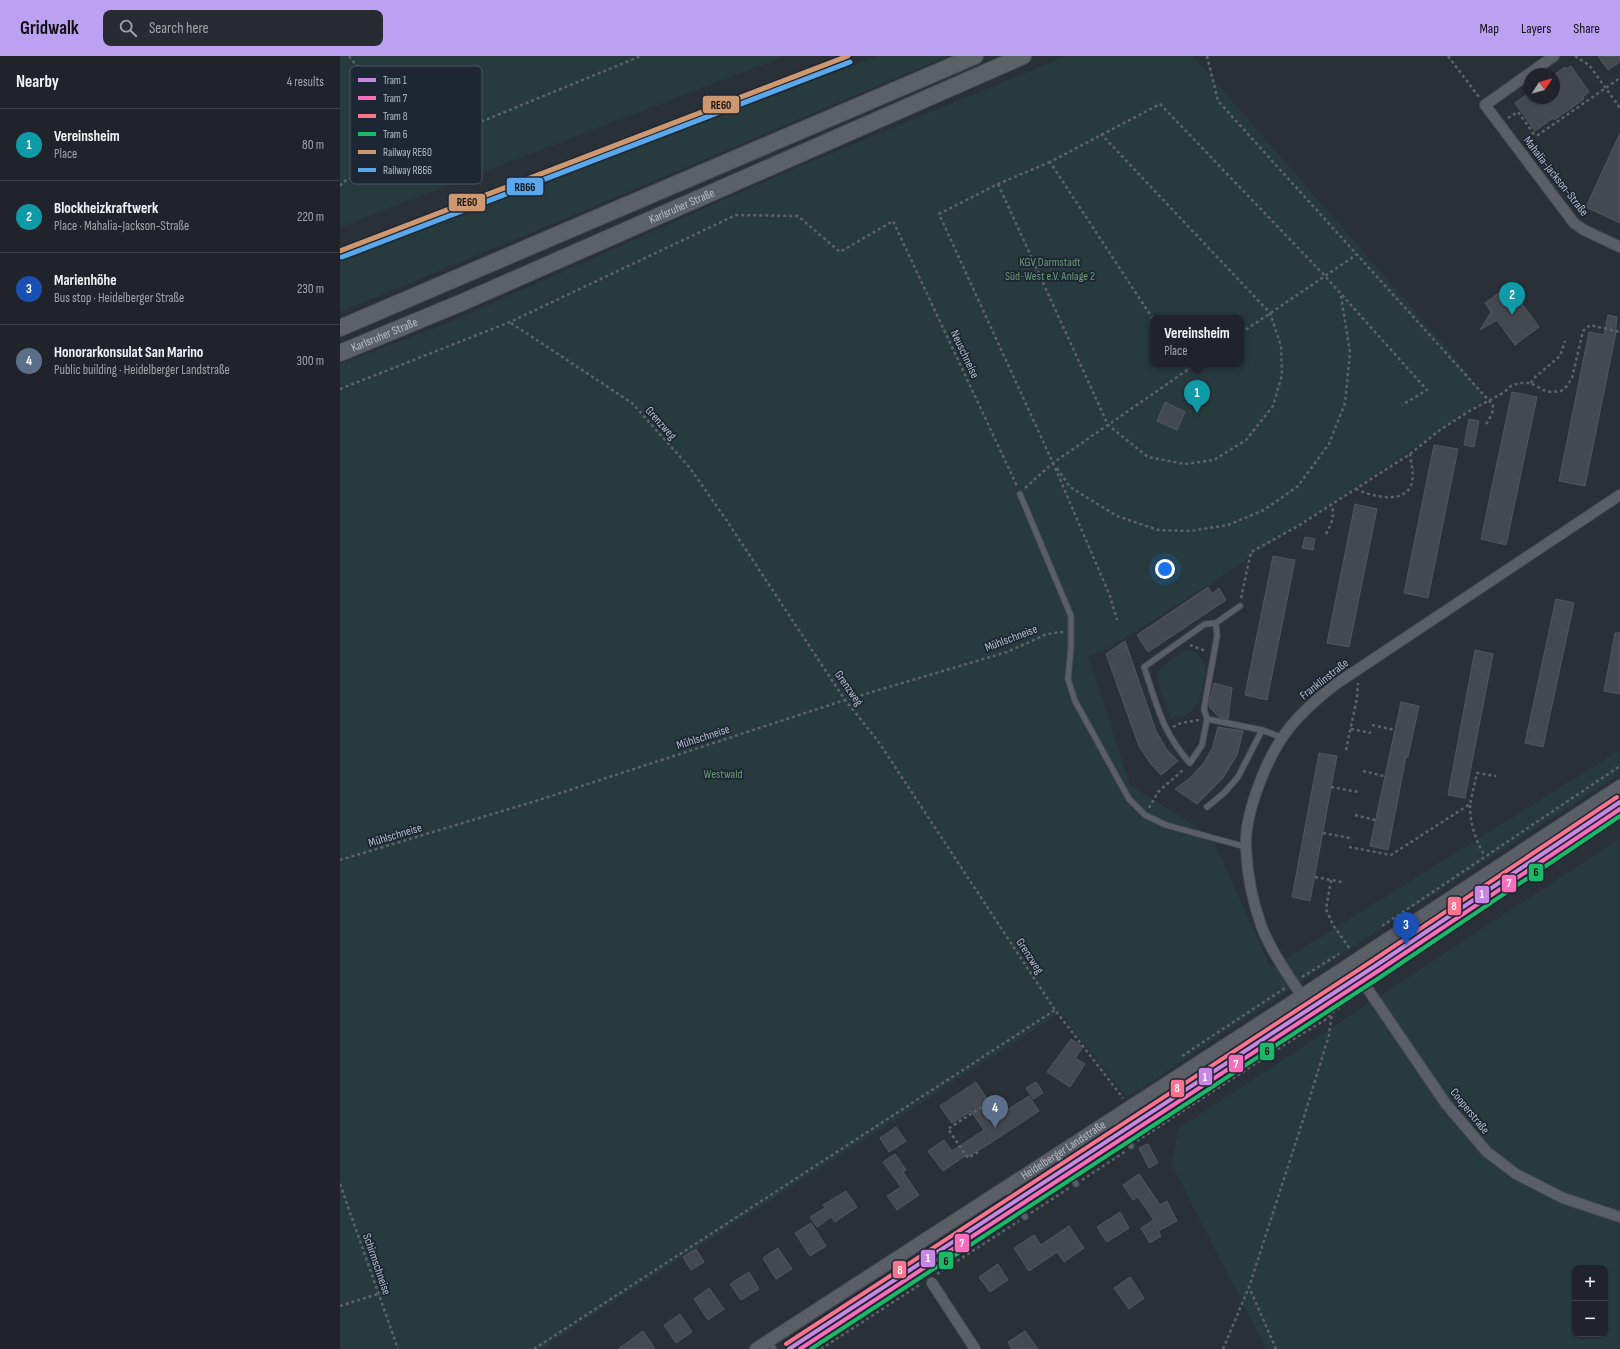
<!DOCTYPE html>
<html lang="en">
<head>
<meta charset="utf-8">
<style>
	body { margin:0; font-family:"Sofia Sans Condensed",sans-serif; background:#282c32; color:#f1f3f6 }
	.controls { position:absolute; right:12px; bottom:12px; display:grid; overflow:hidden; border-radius:8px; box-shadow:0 1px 3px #0004 }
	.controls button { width:36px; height:36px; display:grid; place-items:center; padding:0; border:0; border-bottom:1px solid #3d4147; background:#20242a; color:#f1f3f6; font:20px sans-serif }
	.compass { position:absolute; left:1184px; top:12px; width:36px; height:36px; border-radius:50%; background:#20242a; box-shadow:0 1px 3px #0004; rotate:54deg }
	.you { position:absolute; left:825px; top:513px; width:14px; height:14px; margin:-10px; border:3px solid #fff; border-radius:50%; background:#1a73e8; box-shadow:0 0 0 6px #1a73e833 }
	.badge { display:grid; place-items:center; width:26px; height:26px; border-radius:50%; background:#bca0f2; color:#fff; font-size:13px; font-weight:700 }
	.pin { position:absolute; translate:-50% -33px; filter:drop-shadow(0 1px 2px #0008) }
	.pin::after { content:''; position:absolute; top:21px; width:14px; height:12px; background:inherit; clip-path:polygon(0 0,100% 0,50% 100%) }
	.popup { position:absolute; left:810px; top:259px; width:94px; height:52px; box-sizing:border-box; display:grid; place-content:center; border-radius:8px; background:#20242a; filter:drop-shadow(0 1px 3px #0005); font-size:13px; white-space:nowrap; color:#a2a4a8 }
	.popup b { font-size:15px; color:#f1f3f6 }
	.popup::after { content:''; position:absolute; left:50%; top:100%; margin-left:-8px; border:8px solid transparent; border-top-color:#20242a }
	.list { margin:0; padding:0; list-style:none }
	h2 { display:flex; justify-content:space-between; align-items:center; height:52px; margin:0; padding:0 16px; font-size:17px }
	h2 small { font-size:13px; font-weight:400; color:#a2a4a8 }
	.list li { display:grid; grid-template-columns:26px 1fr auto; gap:12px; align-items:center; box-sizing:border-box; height:72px; padding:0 16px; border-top:1px solid #3d4147 }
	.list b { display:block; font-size:15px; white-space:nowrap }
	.list p { margin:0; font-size:13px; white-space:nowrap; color:#a2a4a8 }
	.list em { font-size:13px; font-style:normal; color:#a2a4a8 }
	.icon { flex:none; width:22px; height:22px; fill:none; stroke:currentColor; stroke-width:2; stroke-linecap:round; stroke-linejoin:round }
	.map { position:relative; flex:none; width:1280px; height:1293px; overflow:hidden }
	header { display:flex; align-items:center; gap:24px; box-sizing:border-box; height:56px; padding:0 20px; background:#bca0f2; color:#111 }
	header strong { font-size:19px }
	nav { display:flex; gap:22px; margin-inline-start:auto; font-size:14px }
	.search { width:280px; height:36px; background:#282c32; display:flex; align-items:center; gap:10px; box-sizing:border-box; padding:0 14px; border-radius:8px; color:#a2a4a8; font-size:15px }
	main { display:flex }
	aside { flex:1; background:#20242a }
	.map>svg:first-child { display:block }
	.green { fill:#273a3e; fill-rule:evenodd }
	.building { fill:#444950; stroke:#52575f }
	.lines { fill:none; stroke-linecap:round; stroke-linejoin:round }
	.service-casing { stroke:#484c53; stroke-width:7 }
	.minor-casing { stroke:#484c53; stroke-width:12 }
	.tertiary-casing { stroke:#484c53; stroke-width:14 }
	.primary-casing { stroke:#484c55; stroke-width:18 }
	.path { stroke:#5d636a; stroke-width:2.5; stroke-dasharray:3 3; stroke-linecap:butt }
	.service { stroke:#5a5e66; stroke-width:5 }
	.minor { stroke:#5a5e66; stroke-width:10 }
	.tertiary { stroke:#5a5e66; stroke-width:12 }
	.primary { stroke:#5c6168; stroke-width:16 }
	.rail-1-casing { stroke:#1d2633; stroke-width:8 }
	.rail-2-casing { stroke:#1d2633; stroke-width:8 }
	.rail-1 { stroke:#cd976f; stroke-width:5 }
	.rail-2 { stroke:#5aa8eb; stroke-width:5 }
	.tram-1-casing { stroke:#1d2633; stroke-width:7 }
	.tram-2-casing { stroke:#1d2633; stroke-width:7 }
	.tram-3-casing { stroke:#1d2633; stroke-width:7 }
	.tram-4-casing { stroke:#1d2633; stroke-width:7 }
	.tram-1 { stroke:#c787e3; stroke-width:4 }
	.tram-2 { stroke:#fb6dba; stroke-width:4 }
	.tram-3 { stroke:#fc738d; stroke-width:4 }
	.tram-4 { stroke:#1ab867; stroke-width:4 }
	.labels { text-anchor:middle; stroke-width:3.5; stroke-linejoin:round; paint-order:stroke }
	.street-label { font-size:12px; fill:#b4bcc9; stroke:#1d2633 }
	.park-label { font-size:12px; fill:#6b9a76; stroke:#1d2633 }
	.key { fill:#1d2633; stroke:#4a5360; stroke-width:1 }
	.key-label { font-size:11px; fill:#b4bcc9 }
	.line-badge { stroke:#1d2633; stroke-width:1.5 }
	.badge-label { font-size:11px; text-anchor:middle; font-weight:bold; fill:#fff }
	.pale-badge-label { font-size:11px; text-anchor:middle; font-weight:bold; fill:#111 }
</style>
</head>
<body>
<header>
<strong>Gridwalk</strong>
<div class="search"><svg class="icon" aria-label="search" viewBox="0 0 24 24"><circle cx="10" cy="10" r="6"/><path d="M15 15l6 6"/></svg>Search here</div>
<nav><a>Map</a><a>Layers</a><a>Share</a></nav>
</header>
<main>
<aside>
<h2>Nearby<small>4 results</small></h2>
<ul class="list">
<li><span class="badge" style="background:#0f9aa8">1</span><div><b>Vereinsheim</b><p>Place</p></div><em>80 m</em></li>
<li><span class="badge" style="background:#0f9aa8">2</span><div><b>Blockheizkraftwerk</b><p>Place · Mahalia-Jackson-Straße</p></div><em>220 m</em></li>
<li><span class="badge" style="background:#1a4fb4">3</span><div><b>Marienhöhe</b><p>Bus stop · Heidelberger Straße</p></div><em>230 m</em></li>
<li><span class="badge" style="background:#5c6f8a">4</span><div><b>Honorarkonsulat San Marino</b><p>Public building · Heidelberger Landstraße</p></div><em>300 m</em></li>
</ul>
</aside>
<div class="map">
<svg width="1280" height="1293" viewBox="0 0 1280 1293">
	<rect width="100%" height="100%" fill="#2a3038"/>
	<!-- green -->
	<g class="green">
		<path d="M 0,0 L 445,0 L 0,171 Z"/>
		<path d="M 538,0 L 608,0 L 243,155 L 0,256 L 0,205 Z"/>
		<path d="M 726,0 L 853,0 L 1115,301 L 1144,341 L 1127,357 L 870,528 L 764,595 L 748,600 L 790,729 L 856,770 L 875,788 L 931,912 L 1280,694 L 1280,718 L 1031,879 L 787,1042 L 720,957 L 201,1293 L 0,1293 L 0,308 L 108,267 L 446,116 ZM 813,262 L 901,262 L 901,308 L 813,308 Z"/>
		<path d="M 849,594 C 869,601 867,615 862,632 C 857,651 852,663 830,661 L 817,624 L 818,616 L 839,597 Z"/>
		<path d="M 1280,782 L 1280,1293 L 926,1293 L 831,1107 L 839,1072 ZM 1235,1212 L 1265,1212 L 1265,1278 L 1235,1278 Z"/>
		<path d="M 775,1074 L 786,1088 L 785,1092 L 739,1122 L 735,1121 L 727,1109 L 727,1105 Z"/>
		<path d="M 720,1110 L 731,1127 L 689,1154 L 678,1137 Z"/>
		<path d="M 666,1145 L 677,1163 L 606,1209 L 598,1213 L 594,1209 L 565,1227 L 557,1213 Z"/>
		<path d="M 555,1219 L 563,1232 L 565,1230 L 567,1234 L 476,1293 L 441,1293 L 439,1290 L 547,1220 L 549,1223 Z"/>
	</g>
	<!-- building -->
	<g class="building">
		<path d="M 1258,0 L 1280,0 L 1280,6 L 1268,14 Z"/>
		<path d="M 1231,10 L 1249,36 L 1243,41 L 1244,43 L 1214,64 L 1213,62 L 1195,75 L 1175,47 L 1190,36 L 1190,42 L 1214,42 L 1214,19 L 1225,11 L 1226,13 Z"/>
		<path d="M 1280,77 L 1280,167 L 1246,151 Z"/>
		<path d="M 1169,230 L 1199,271 L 1175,289 L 1157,264 L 1140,274 L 1151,256 L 1145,247 Z"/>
		<path d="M 1268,259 L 1277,261 L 1275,281 L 1245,430 L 1219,425 L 1249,276 L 1264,279 Z"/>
		<path d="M 1172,336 L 1197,341 L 1166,489 L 1141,483 Z"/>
		<path d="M 825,346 L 845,356 L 837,374 L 817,365 Z"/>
		<path d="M 1129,363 L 1139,365 L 1134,391 L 1124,389 Z"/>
		<path d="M 1094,389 L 1118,393 L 1088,542 L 1064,537 Z"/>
		<path d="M 1015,448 L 1037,453 L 1009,591 L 987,587 Z"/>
		<path d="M 965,481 L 975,483 L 973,494 L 962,492 Z"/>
		<path d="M 933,500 L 955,504 L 927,644 L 905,639 Z"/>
		<path d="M 868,531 L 872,538 L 879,532 L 886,544 L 808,596 L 797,579 Z"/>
		<path d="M 1216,543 L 1234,547 L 1203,691 L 1185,687 Z"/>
		<path d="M 1275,577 L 1280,577 L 1280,638 L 1264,635 Z"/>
		<path d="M 785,585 L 816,675 L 827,694 L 838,705 L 821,719 L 810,707 L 799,690 L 766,598 Z"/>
		<path d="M 1135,594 L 1153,598 L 1125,742 L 1108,739 Z"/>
		<path d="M 874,627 L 892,632 L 888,663 L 879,661 L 870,652 L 869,648 Z"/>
		<path d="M 1061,646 L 1079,650 L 1068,701 L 1066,701 L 1048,794 L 1030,790 Z"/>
		<path d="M 878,671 L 903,675 L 897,699 L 883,722 L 857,748 L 835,733 L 849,723 L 863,708 L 872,693 Z"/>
		<path d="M 979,697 L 997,700 L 970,845 L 952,841 Z"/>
		<path d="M 731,983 L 743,991 L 735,1002 L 745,1008 L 730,1031 L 707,1016 Z"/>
		<path d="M 636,1026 L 658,1060 L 689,1040 L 699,1055 L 652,1086 L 629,1100 L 628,1098 L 603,1115 L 588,1095 L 604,1084 L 612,1095 L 644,1074 L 631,1055 L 612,1067 L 600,1050 Z"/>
		<path d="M 696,1026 L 703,1037 L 693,1043 L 686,1032 Z"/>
		<path d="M 556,1071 L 566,1085 L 549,1096 L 540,1082 Z"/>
		<path d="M 808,1088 L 818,1107 L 809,1112 L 799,1092 Z"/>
		<path d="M 555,1098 L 566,1114 L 563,1116 L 579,1139 L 557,1154 L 547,1140 L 561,1131 L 543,1106 Z"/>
		<path d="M 799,1118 L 820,1149 L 827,1145 L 837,1165 L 818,1175 L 821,1180 L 810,1187 L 801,1172 L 814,1164 L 798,1141 L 793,1144 L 783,1129 Z"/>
		<path d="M 506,1135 L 517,1151 L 495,1166 L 491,1161 L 477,1171 L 470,1161 L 485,1152 L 483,1149 Z"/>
		<path d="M 780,1156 L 789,1172 L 767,1186 L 757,1171 Z"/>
		<path d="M 471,1167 L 486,1190 L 470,1200 L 455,1177 Z"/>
		<path d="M 729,1170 L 744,1192 L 724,1206 L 717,1196 L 689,1215 L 674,1192 L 694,1179 L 701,1189 Z"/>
		<path d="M 438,1192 L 452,1213 L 436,1223 L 423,1202 Z"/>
		<path d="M 356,1193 L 364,1206 L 351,1214 L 343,1201 Z"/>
		<path d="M 658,1208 L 668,1224 L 650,1236 L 639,1221 Z"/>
		<path d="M 409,1216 L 419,1233 L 401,1244 L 390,1228 Z"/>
		<path d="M 790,1221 L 804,1242 L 789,1253 L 774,1232 Z"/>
		<path d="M 369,1232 L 384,1253 L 368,1264 L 354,1243 Z"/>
		<path d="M 340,1258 L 352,1276 L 336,1287 L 324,1269 Z"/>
		<path d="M 303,1275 L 315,1293 L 278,1293 Z"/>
		<path d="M 685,1275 L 698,1293 L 672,1293 L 668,1286 Z"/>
	</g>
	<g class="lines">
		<defs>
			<g id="service">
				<path d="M 680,438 L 731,560 L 731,591 L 728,623 L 735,645 L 789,743 L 805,759 L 826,769 L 906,791"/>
				<path d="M 900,550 L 876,567 L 865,568 L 804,611 C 817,649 822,676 850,707 L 862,689 L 867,663 L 922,674 L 943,682"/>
				<path d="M 867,663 L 864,653 L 877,580 L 876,567"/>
				<path d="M 867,751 L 884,737 L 898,721 L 922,674"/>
				<path d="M 773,1062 L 791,1090"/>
				<path d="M 717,1098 L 736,1128"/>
				<path d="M 666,1132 L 685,1161"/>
				<path d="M 429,1285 L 434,1293"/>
			</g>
			<g id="minor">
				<path d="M 1214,0 L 1145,49 L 1234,167 L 1244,174 L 1280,191"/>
				<path d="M 1010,907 L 1106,1048 L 1147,1096 L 1176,1118 L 1223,1142 L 1280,1161"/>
				<path d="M 962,940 C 947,918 932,896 922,872 C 913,847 907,819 906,792 C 904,757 928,698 950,671 C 963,655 979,641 996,628 L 1280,439"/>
				<path d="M 592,1227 L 635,1293"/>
			</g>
			<g id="tertiary">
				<path id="s1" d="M 416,1293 L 947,949 L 1280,730"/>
			</g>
			<g id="primary">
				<path d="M 0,272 L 635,0"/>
				<path id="s2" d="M 0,297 L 123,246 L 683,0"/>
			</g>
		</defs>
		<!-- service casing -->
		<use href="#service" class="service-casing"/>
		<!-- minor casing -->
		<use href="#minor" class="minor-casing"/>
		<!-- tertiary casing -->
		<use href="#tertiary" class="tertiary-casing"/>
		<!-- primary casing -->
		<use href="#primary" class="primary-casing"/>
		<!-- path -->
		<g class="path">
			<path d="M 9,0 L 80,89"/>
			<path d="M 867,0 L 878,45 L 1153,349 L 1152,358 L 1145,370"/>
			<path d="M 1108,0 L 1139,41"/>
			<path d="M 1235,0 L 1249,9 L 1280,52"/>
			<path d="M 1168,62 L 1178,56 L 1194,78 L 1198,79 L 1280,22"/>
			<path d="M 710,106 L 658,128 L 599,158 L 713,407 L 770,540 L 777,564"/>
			<path d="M 658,128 L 768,369 L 808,401 L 845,408 L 874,404 L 906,384 L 933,350 L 942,319 L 941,290 L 930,257 L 761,78"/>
			<path d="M 0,130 L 3,126 L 80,89 L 99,83 L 301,0"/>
			<path d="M 813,263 L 710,106 L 820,48 L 985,220 L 1087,334 L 1062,349"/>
			<path d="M 171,267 L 292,347 L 350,412 L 387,465 L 505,644 L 538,685 L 715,954 L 783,1042"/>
			<path d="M 901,277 L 1016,199"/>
			<path d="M 843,308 L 847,314"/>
			<path d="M 1191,327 L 1193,323 L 1220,300 L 1225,285"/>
			<path d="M 0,333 L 170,266 L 396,159 L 458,160 L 500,196 L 553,165 L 677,430"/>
			<path d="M 717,412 L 730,431 L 777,460 L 818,474 L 850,475 L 888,469 L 924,454 L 958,430 L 989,388 L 1005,347 L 1010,296 L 1001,240"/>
			<path d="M 685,432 L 713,407 L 856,308"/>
			<path d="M 1016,433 C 1030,440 1067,450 1072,426 C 1074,417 1071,407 1070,398"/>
			<path d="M 986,478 C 991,468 996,459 991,448"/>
			<path d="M 901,542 L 911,496 L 958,470 L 1070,398 L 1100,374 L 1131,354 L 1163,337 L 1171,330 L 1179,327 L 1191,327 L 1203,334 L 1211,336 L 1221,335 L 1227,330 L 1232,322 L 1243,275 L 1250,269 L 1280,276"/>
			<path d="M 850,589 L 866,595"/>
			<path d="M 1032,669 L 1055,674"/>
			<path d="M 833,671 L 841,667 L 859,664"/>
			<path d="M 1011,673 L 1031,677"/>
			<path d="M 1006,694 L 1017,642 L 1018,627"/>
			<path d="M 1023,715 L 1044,720"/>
			<path d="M 991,731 L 1019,736"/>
			<path d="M 1130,749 C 1130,767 1135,784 1145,800"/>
			<path d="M 809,752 L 818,736 L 844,713"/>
			<path d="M 1015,759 L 1035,764"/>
			<path d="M 983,777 L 1010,782"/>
			<path d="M 1009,791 L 1051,799 L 1130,748 L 1137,717 L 1156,720"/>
			<path d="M 0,804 L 199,744 L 505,644 L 667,596 L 707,578 L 723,576"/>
			<path d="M 975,821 L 1002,826"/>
			<path d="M 991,824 L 986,853 L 993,869 L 1010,893"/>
			<path d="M 1042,870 L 1280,710"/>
			<path d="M 1034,905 L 1040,922"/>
			<path d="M 962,921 L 999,898"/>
			<path d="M 1034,926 L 1280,762"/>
			<path d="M 842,1000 L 945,932"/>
			<path d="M 797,1085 L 947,987 L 985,964 L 993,956 L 1019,937"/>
			<path d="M 638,1096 L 628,1102 L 608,1073 L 646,1048"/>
			<path d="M 742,1124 L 786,1095"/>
			<path d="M 0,1128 L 58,1293"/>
			<path d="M 691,1157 L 729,1132"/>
			<path d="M 556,1216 L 564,1229 L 567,1229 L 584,1218"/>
			<path d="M 597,1218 L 679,1165"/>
			<path d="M 0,1250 L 38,1238"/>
			<path d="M 194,1293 L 715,954"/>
			<path d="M 481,1293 L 581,1228"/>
			<path d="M 883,1293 L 909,1231"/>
			<path d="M 936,1293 L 909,1231 L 963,1064 L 989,979 L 992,956"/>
		</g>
		<!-- service -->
		<use href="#service" class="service"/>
		<!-- minor -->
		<use href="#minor" class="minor"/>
		<!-- tertiary -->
		<use href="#tertiary" class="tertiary"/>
		<!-- primary -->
		<use href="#primary" class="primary"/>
		<defs>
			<path id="rail-1" d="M 0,195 L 508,0"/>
			<path id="rail-2" d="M 2,201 L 510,6"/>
		</defs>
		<!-- rail-1 casing -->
		<use href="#rail-1" class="rail-1-casing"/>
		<!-- rail-2 casing -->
		<use href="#rail-2" class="rail-2-casing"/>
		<!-- rail-1 -->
		<use href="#rail-1" class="rail-1"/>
		<!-- rail-2 -->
		<use href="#rail-2" class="rail-2"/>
		<defs>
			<path id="tram-1" d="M 449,1293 L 1035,910 L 1280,746"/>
			<path id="tram-2" d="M 460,1293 L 1038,915 L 1280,753"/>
			<path id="tram-3" d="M 446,1288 L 1032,905 L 1277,741"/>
			<path id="tram-4" d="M 471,1293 L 1042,920 L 1280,760"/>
		</defs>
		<!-- tram-1 casing -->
		<use href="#tram-1" class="tram-1-casing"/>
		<!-- tram-2 casing -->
		<use href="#tram-2" class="tram-2-casing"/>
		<!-- tram-3 casing -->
		<use href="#tram-3" class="tram-3-casing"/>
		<!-- tram-4 casing -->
		<use href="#tram-4" class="tram-4-casing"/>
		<!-- tram-1 -->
		<use href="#tram-1" class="tram-1"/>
		<!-- tram-2 -->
		<use href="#tram-2" class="tram-2"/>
		<!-- tram-3 -->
		<use href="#tram-3" class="tram-3"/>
		<!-- tram-4 -->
		<use href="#tram-4" class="tram-4"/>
	</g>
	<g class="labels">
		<!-- street labels -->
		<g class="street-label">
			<text transform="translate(1216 120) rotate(52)" y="4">Mahalia-Jackson-Straße</text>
			<text dy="4" stroke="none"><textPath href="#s2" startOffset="372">Karlsruher Straße</textPath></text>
			<text dy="4" stroke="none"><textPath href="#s2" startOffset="48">Karlsruher Straße</textPath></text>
			<text transform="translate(625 298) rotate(65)" y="4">Neuschneise</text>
			<text transform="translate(321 367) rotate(48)" y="4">Grenzweg</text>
			<text transform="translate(671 582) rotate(-21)" y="4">Mühlschneise</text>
			<text transform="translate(984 623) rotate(-38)" y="4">Franklinstraße</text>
			<text transform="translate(509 632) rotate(55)" y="4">Grenzweg</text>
			<text transform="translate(363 681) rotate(-18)" y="4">Mühlschneise</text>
			<text transform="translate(55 779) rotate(-17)" y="4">Mühlschneise</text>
			<text transform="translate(690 900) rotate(57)" y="4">Grenzweg</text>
			<text transform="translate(1130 1055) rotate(51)" y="4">Cooperstraße</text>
			<text dy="4" stroke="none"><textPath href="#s1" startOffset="366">Heidelberger Landstraße</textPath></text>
			<text transform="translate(37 1208) rotate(71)" y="4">Schirmschneise</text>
		</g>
		<!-- park labels -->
		<g class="park-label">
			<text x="710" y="210">KGV Darmstadt<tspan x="710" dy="14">Süd-West e.V. Anlage 2</tspan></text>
			<text x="383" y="722">Westwald</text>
		</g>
	</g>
	<!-- legend -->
	<rect x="10" y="10" width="132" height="118" rx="6" class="key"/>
	<rect x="18" y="22" width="18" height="4" fill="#c787e3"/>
	<rect x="18" y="40" width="18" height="4" fill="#fb6dba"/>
	<rect x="18" y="58" width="18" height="4" fill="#fc738d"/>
	<rect x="18" y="76" width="18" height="4" fill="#1ab867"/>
	<rect x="18" y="94" width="18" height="4" fill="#cd976f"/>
	<rect x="18" y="112" width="18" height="4" fill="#5aa8eb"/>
	<g class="key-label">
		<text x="43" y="28">Tram 1</text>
		<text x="43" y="46">Tram 7</text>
		<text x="43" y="64">Tram 8</text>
		<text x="43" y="82">Tram 6</text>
		<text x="43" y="100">Railway RE60</text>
		<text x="43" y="118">Railway RB66</text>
	</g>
	<g class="line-badge">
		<rect x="362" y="39" width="38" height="19" rx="4" fill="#cd976f"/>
		<rect x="166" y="121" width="38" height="19" rx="4" fill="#5aa8eb"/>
		<rect x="108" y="137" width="38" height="19" rx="4" fill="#cd976f"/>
		<rect x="1188" y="807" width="16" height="19" rx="4" fill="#1ab867"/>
		<rect x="1161" y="818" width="16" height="19" rx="4" fill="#fb6dba"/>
		<rect x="1134" y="829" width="16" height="19" rx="4" fill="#c787e3"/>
		<rect x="1107" y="840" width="15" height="20" rx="4" fill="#fc738d"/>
		<rect x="919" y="986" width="16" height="19" rx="4" fill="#1ab867"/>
		<rect x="888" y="998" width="16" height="19" rx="4" fill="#fb6dba"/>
		<rect x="858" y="1011" width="15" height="19" rx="4" fill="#c787e3"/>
		<rect x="830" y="1023" width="15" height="19" rx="4" fill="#fc738d"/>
		<rect x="614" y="1177" width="16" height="20" rx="4" fill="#fb6dba"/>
		<rect x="580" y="1193" width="16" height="19" rx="4" fill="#c787e3"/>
		<rect x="598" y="1195" width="16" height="19" rx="4" fill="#1ab867"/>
		<rect x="552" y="1204" width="15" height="19" rx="4" fill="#fc738d"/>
	</g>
	<g class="badge-label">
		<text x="1169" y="831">7</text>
		<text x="1142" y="842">1</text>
		<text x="1114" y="854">8</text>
		<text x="896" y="1012">7</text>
		<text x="865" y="1025">1</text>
		<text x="837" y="1036">8</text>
		<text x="622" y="1191">7</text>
		<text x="588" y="1206">1</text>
		<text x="560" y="1218">8</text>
	</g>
	<g class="pale-badge-label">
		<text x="381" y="53">RE60</text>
		<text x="185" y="135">RB66</text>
		<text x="127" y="150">RE60</text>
		<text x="1196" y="820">6</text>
		<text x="927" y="999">6</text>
		<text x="606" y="1209">6</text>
	</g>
</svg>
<div class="controls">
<button>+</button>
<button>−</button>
</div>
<svg class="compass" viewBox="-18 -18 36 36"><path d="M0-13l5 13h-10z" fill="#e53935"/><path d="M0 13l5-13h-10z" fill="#a2a4a8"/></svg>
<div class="you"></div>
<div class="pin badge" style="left:857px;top:357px;background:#0f9aa8">1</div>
<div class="popup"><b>Vereinsheim</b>Place</div>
<div class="pin badge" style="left:1172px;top:259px;background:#0f9aa8">2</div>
<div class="pin badge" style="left:1066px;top:889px;background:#1a4fb4">3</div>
<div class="pin badge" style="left:655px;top:1072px;background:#5c6f8a">4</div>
</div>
</main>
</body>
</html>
